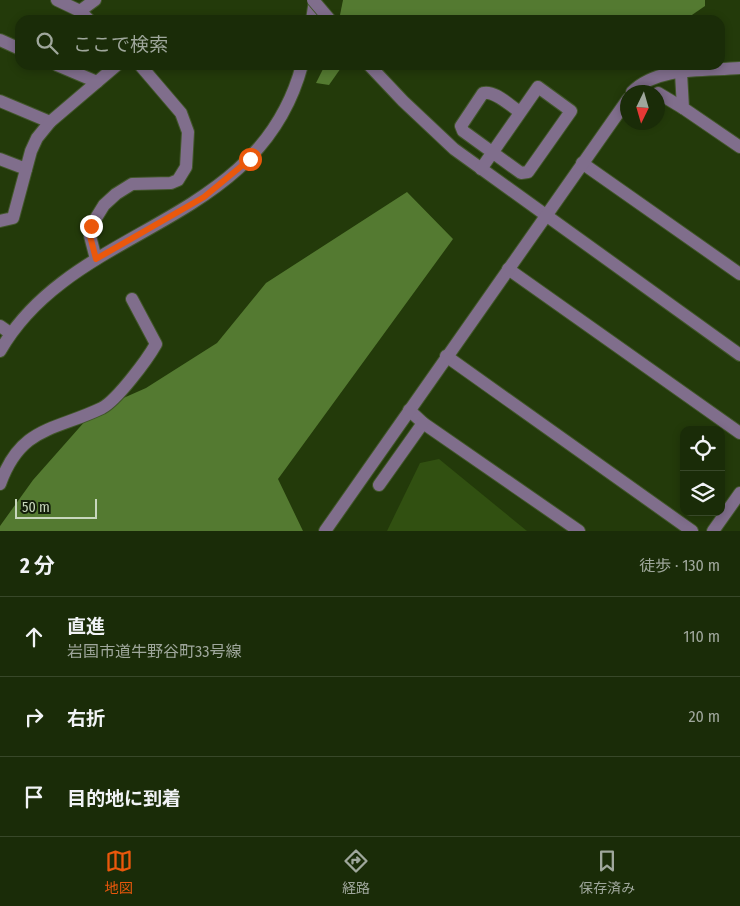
<!DOCTYPE html>
<html lang="ja">
<head>
<meta charset="utf-8">
<style>
	body { margin:0; font-family:"Fira Sans Condensed","Noto Sans JP",sans-serif; background:#273816; color:#f1f3f6 }
	.controls { position:absolute; right:15px; bottom:15px; display:grid; overflow:hidden; border-radius:10px; box-shadow:0 2px 8px #0003 }
	.controls button { width:45px; height:45px; display:grid; place-items:center; padding:0; border:0; border-bottom:1px solid #384829; background:#1a2c08; color:#f1f3f6; font:25px sans-serif }
	.compass { position:absolute; left:620px; top:85px; width:45px; height:45px; border-radius:50%; background:#1a2c08; box-shadow:0 2px 8px #0003; rotate:185deg }
	.scale { position:absolute; left:15px; bottom:12px; width:82px; box-sizing:border-box; padding-left:5px; border:2px solid #c8d7bd; border-top:0; font-size:14px; line-height:18px; white-space:nowrap; color:#c8d7bd; -webkit-text-stroke:4px #131e0a; paint-order:stroke }
	.stop { position:absolute; width:15px; height:15px; margin:-11px; border:4px solid #ea580c; border-radius:50%; background:#fff }
	.stop.end { background:#ea580c; border-color:#fff; box-shadow:0 1px 5px #0008 }
	.list { margin:0; padding:0; list-style:none }
	h2 { display:flex; justify-content:space-between; align-items:center; height:65px; margin:0; padding:0 20px; font-size:21px }
	h2 small { font-size:16px; font-weight:400; color:#9fa79c }
	.list li { display:grid; grid-template-columns:32px 1fr auto; gap:15px; align-items:center; box-sizing:border-box; height:80px; padding:0 20px; border-top:1px solid #384829 }
	.list b { display:block; font-size:19px; white-space:nowrap }
	.list p { margin:0; font-size:16px; white-space:nowrap; color:#9fa79c }
	.list em { font-size:16px; font-style:normal; color:#9fa79c }
	.icon { flex:none; width:28px; height:28px; fill:none; stroke:currentColor; stroke-width:2; stroke-linecap:round; stroke-linejoin:round }
	.map { position:relative; flex:none; width:740px; height:531px; overflow:hidden }
	.search { position:absolute; background:#1a2c08; box-shadow:0 2px 8px #0003; left:15px; right:15px; top:15px; height:55px; display:flex; align-items:center; gap:12px; box-sizing:border-box; padding:0 18px; border-radius:15px; color:#9fa79c; font-size:19px }
	.sheet { height:305px; background:#1a2c08 }
	nav { display:flex; justify-content:space-around; align-items:center; box-sizing:border-box; height:70px; border-top:1px solid #384829; background:#1a2c08; font-size:14px; color:#9fa79c }
	nav a { display:grid; justify-items:center; gap:2px }
	nav .on { color:#ea580c }
	.map>svg:first-child { display:block }
	.green { fill:#315011 }
	.forest { fill:#547a31 }
	.lines { fill:none; stroke-linecap:round; stroke-linejoin:round }
	.minor-casing { stroke:#41562a; stroke-width:14 }
	.minor { stroke:#806e8c; stroke-width:12 }
	.minor-bridge-casing { stroke:#41562a; stroke-width:14; stroke-linecap:butt }
	.minor-bridge { stroke:#806e8c; stroke-width:12 }
	.route { stroke:#ea580c; stroke-width:6 }
</style>
</head>
<body>
<div class="map">
<svg width="740" height="531" viewBox="0 0 740 531">
	<rect width="100%" height="100%" fill="#233a0a"/>
	<!-- green -->
	<path class="green" d="M 439,459 L 527,531 L 387,531 L 420,463 Z"/>
	<!-- forest -->
	<g class="forest">
		<path d="M 343,0 L 705,0 L 705,6 L 689,17 L 675,20 L 339,20 Z"/>
		<path d="M 325,65 L 343,65 L 329,85 L 316,83 Z"/>
		<path d="M 407,192 L 453,239 L 278,479 L 303,531 L 0,531 L 0,526 L 33,480 L 94,411 L 146,388 L 217,343 L 266,283 Z"/>
	</g>
	<g class="lines">
		<defs>
			<g id="minor">
				<path d="M 57,0 L 80,11 L 89,20"/>
				<path d="M 80,11 L 95,0"/>
				<path d="M 312,20 L 315,0"/>
				<path d="M 0,40 L 20,49"/>
				<path d="M 57,65 L 97,82"/>
				<path d="M 369,65 L 403,101 L 454,149 L 740,355"/>
				<path d="M 681,73 L 683,108 L 740,147"/>
				<path d="M 632,92 C 657,66 706,71 740,68"/>
				<path d="M 658,93 L 683,108"/>
				<path d="M 0,101 L 50,122"/>
				<path d="M 0,159 L 26,169"/>
				<path d="M 582,163 L 740,274"/>
				<path d="M 481,169 L 538,87 L 571,111 L 528,172 L 521,173 L 463,131 L 461,126 L 483,93 C 495,90 510,106 520,112"/>
				<path d="M 0,221 L 13,218 L 31,151 L 37,138 L 50,122 L 117,65"/>
				<path d="M 96,259 L 90,236 L 91,226 L 104,205 L 116,194 L 132,184 L 171,183 L 178,180 L 186,167 L 188,132 L 181,113 L 140,65"/>
				<path d="M 508,269 L 740,433"/>
				<path d="M 0,326 L 10,333"/>
				<path d="M 0,351 C 73,223 259,228 302,65"/>
				<path d="M 446,356 L 692,531"/>
				<path d="M 409,410 L 423,423 L 579,531"/>
				<path d="M 0,484 C 21,426 54,431 102,408 C 117,400 147,360 156,344 L 132,299"/>
				<path d="M 379,485 L 423,423"/>
				<path d="M 325,531 L 628,99"/>
				<path d="M 713,531 L 740,493"/>
			</g>
		</defs>
		<!-- minor casing -->
		<use href="#minor" class="minor-casing"/>
		<!-- minor -->
		<use href="#minor" class="minor"/>
		<defs>
			<path id="minor-bridge" d="M 313,0 L 330,20"/>
		</defs>
		<!-- minor-bridge casing -->
		<use href="#minor-bridge" class="minor-bridge-casing"/>
		<!-- minor-bridge -->
		<use href="#minor-bridge" class="minor-bridge"/>
	</g>
	<g class="lines">
		<!-- route -->
		<path class="route" d="M 91,226 L 90,236 L 96,259 L 204,197 L 250,159"/>
	</g>
</svg>
<div class="controls">
<button><svg class="icon" aria-label="locate" viewBox="0 0 24 24"><circle cx="12" cy="12" r="6"/><path d="M12 2v4M12 18v4M2 12h4M18 12h4"/></svg></button>
<button><svg class="icon" aria-label="layers" viewBox="0 0 24 24"><path d="M12 4l9 5-9 5-9-5zM3 14l9 5 9-5"/></svg></button>
</div>
<svg class="compass" viewBox="-18 -18 36 36"><path d="M0-13l5 13h-10z" fill="#e53935"/><path d="M0 13l5-13h-10z" fill="#9fa79c"/></svg>
<div class="scale">50 m</div>
<div class="stop" style="left:250px;top:159px"></div>
<div class="stop end" style="left:91px;top:226px"></div>
<div class="search"><svg class="icon" aria-label="search" viewBox="0 0 24 24"><circle cx="10" cy="10" r="6"/><path d="M15 15l6 6"/></svg>ここで検索</div>
</div>
<section class="sheet">
<h2>2 分<small>徒歩 · 130 m</small></h2>
<ul class="list">
<li><svg class="icon" aria-label="ahead" viewBox="0 0 24 24"><path d="M12 20V5M6 11l6-6 6 6"/></svg><div><b>直進</b><p>岩国市道牛野谷町33号線</p></div><em>110 m</em></li>
<li><svg class="icon" aria-label="right" viewBox="0 0 24 24"><path d="M7 20v-9h11M14 6l5 5-5 5"/></svg><div><b>右折</b></div><em>20 m</em></li>
<li><svg class="icon" aria-label="arrive" viewBox="0 0 24 24"><path d="M6 21V4h12l-3 4 3 4H6"/></svg><div><b>目的地に到着</b></div></li>
</ul>
</section>
<nav>
<a class="on"><svg class="icon" aria-label="map" viewBox="0 0 24 24"><path d="M3 6l6-2 6 2 6-2v14l-6 2-6-2-6 2zM9 4v14M15 6v14"/></svg>地図</a>
<a><svg class="icon" aria-label="directions" viewBox="0 0 24 24"><path d="M12 3l9 9-9 9-9-9zM9 14v-3h6M13 9l2 2-2 2"/></svg>経路</a>
<a><svg class="icon" aria-label="saved" viewBox="0 0 24 24"><path d="M7 4h10v16l-5-4-5 4z"/></svg>保存済み</a>
</nav>
</body>
</html>
